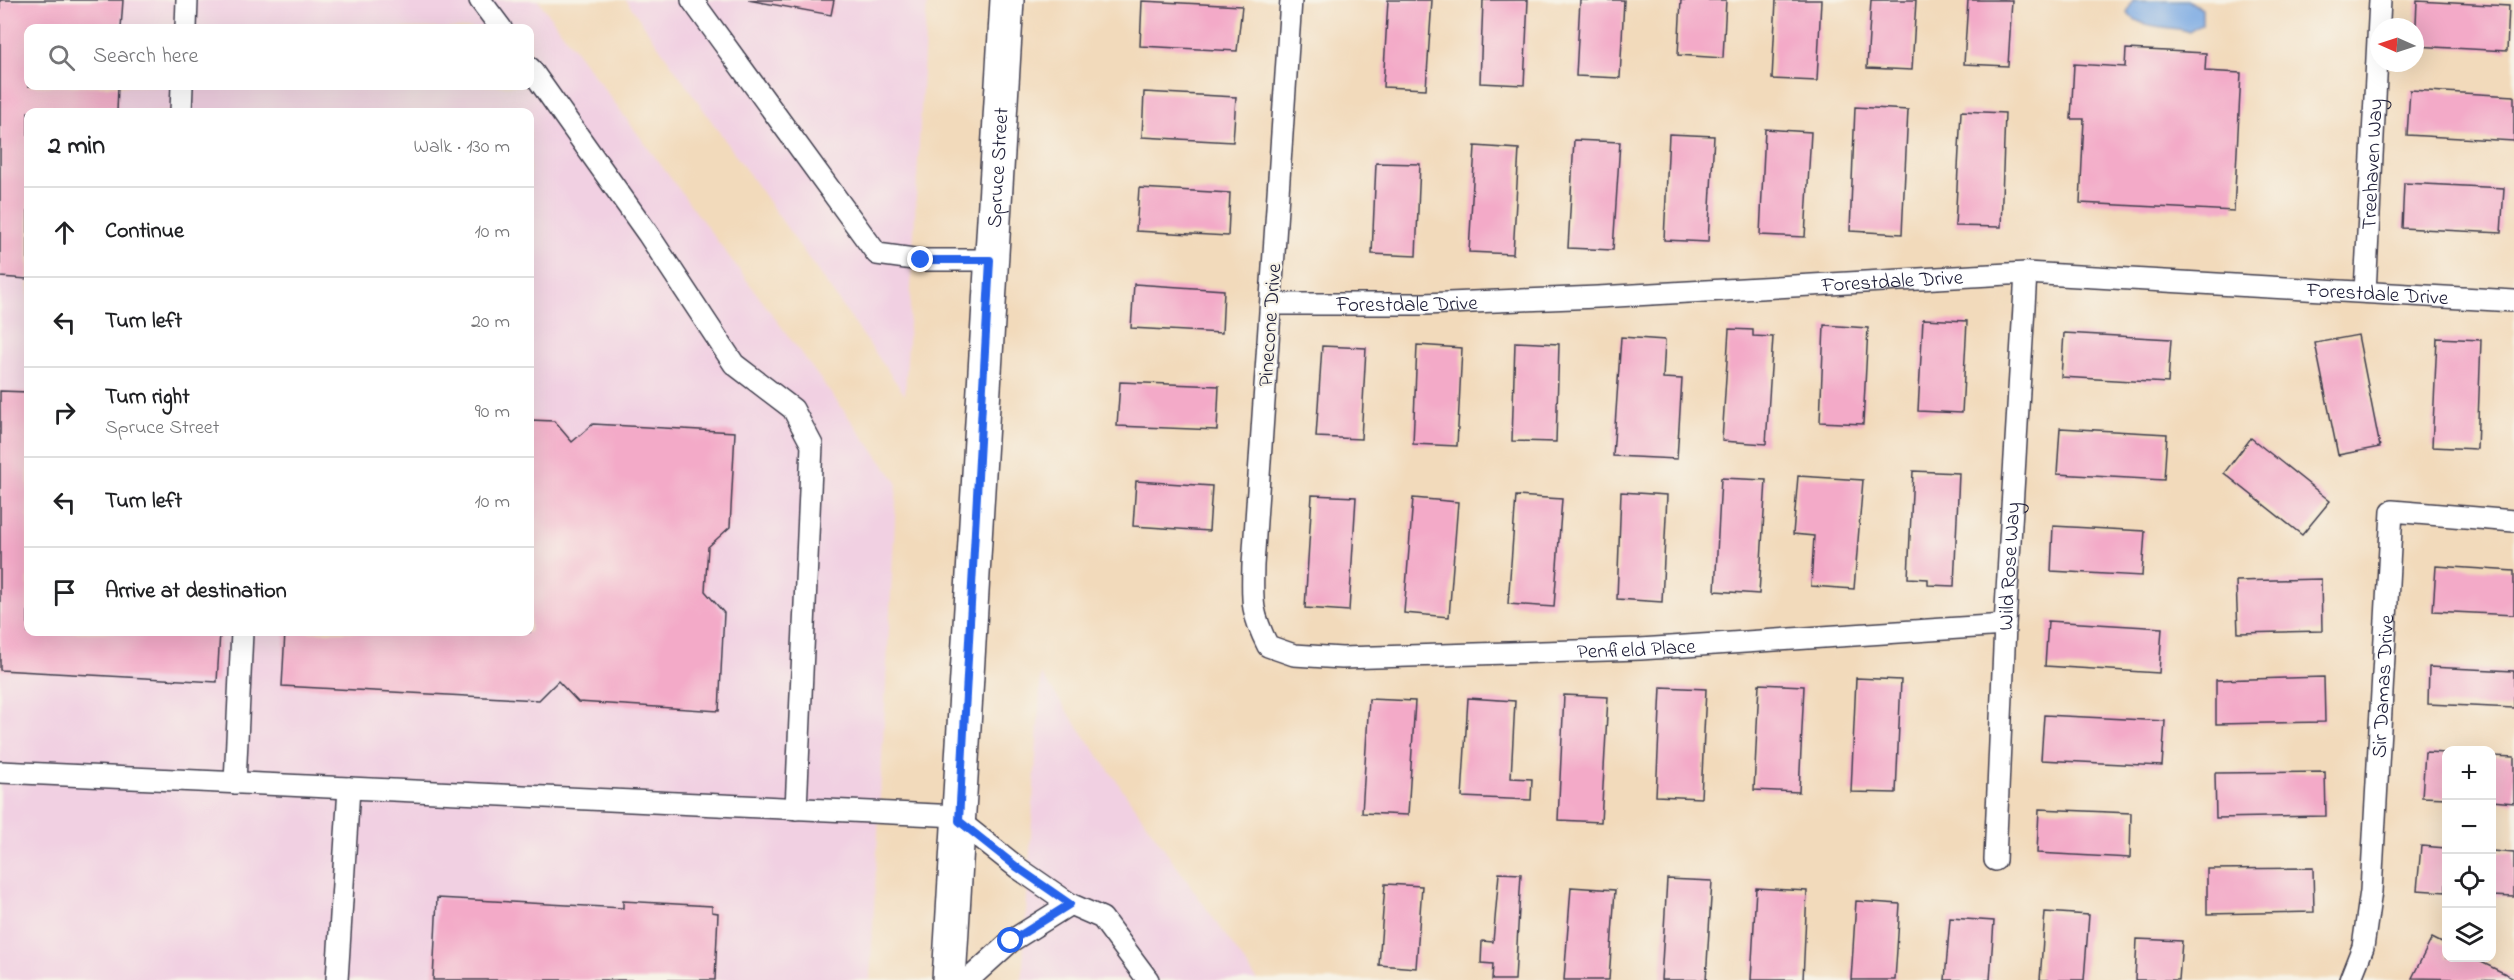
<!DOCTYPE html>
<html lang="en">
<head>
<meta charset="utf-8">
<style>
	body { margin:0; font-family:"Indie Flower",sans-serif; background:#f6f6f6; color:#202124 }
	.controls { position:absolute; right:18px; bottom:18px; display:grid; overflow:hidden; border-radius:12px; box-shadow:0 6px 24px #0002 }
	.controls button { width:54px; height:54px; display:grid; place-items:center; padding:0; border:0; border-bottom:2px solid #e0e0e0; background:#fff; color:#202124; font:30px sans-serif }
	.compass { position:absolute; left:2370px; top:18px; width:54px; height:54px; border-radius:50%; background:#fff; box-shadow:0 6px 24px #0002; rotate:273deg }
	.stop { position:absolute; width:18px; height:18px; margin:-14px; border:4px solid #2563eb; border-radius:50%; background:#fff }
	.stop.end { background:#2563eb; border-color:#fff; box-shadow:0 2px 6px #0008 }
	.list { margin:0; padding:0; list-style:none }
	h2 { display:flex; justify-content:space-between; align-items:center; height:78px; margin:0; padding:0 24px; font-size:26px }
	h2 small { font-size:20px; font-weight:400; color:#757577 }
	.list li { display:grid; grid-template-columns:39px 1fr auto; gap:18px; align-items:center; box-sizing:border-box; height:90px; padding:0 24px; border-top:2px solid #e0e0e0 }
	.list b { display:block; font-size:22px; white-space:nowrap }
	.list p { margin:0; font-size:20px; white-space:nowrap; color:#757577 }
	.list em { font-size:20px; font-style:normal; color:#757577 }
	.icon { flex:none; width:33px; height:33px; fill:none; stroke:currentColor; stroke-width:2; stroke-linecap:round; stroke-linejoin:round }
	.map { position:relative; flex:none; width:2514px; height:980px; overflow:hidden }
	.search { position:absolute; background:#fff; box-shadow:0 6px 24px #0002; left:24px; top:24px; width:510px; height:66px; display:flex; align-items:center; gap:15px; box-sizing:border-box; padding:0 21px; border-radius:12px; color:#757577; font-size:22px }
	.panel { position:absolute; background:#fff; box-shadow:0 6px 24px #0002; left:24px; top:108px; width:510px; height:528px; border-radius:12px }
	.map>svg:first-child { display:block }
	.built { fill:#f1d0e2; fill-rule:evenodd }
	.water { fill:#78a8e3; stroke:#4d658f; stroke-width:1.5 }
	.building { fill:#f3aac8 }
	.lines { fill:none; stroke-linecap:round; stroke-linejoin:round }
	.lane-casing { stroke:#413e4e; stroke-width:24 }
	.secondary-casing { stroke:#413e4e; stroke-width:36 }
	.lane { stroke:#fff; stroke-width:21 }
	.secondary { stroke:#fff; stroke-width:33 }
	.route { stroke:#2563eb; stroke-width:8 }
	.labels { text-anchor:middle; stroke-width:4.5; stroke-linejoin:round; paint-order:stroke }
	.street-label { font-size:21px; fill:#22223b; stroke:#f7f3e8 }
</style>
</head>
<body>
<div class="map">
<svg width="2514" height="980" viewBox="0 0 2514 980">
	<rect width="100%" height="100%" fill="#f7f3e8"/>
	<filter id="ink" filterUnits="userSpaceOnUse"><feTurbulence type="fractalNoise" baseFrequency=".0167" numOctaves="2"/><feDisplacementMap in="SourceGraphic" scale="12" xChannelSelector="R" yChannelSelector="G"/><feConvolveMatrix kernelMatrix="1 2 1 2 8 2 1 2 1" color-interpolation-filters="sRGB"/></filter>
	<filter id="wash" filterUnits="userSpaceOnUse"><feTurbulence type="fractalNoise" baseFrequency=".008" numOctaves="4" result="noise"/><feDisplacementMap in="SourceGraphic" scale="24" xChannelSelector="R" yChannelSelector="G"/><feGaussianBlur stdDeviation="1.35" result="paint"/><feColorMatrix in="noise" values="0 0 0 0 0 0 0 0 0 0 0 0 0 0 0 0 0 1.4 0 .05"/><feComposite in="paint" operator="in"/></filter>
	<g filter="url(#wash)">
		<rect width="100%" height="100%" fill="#f2dabb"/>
		<!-- built -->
		<g class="built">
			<path d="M 0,0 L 538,0 L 897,482 L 870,980 L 0,980 ZM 28,28 L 530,28 L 530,86 L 28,86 ZM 28,112 L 530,112 L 530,632 L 28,632 Z"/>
			<path d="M 626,0 L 927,0 L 905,395 Z"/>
			<path d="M 1041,674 L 1257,980 L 1022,980 Z"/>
		</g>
		<!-- water -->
		<path class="water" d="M 2133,0 L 2188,0 L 2202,9 L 2202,24 L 2189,32 C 2167,24 2144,31 2127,13 Z"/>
		<g id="blocks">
			<!-- building -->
			<g class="building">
				<path d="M 0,0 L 123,0 L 121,28 L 28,28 L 28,86 L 118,86 L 117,112 L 28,112 L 28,279 L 0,277 Z"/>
				<path d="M 748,0 L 834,0 L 831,15 Z"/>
				<path d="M 1388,0 L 1432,0 L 1426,89 L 1383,87 Z"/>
				<path d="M 1483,0 L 1528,0 L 1524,85 L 1480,83 Z"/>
				<path d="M 1580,0 L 1624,0 L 1620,78 L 1576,76 Z"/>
				<path d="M 1681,0 L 1726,0 L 1723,58 L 1678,55 Z"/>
				<path d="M 1776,0 L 1821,0 L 1817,81 L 1772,79 Z"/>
				<path d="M 1871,0 L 1916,0 L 1912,70 L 1867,68 Z"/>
				<path d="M 1968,0 L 2012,0 L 2008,66 L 1964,64 Z"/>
				<path d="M 1142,1 L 1242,6 L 1237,51 L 1140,46 Z"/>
				<path d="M 2417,1 L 2509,6 L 2507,51 L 2415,46 Z"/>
				<path d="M 2126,49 L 2206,53 L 2205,71 L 2241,73 L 2234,211 L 2080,203 L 2084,119 L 2071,119 L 2074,64 L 2125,67 Z"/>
				<path d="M 2410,90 L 2514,96 L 2514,141 L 2407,135 Z"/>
				<path d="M 1144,92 L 1236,97 L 1233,142 L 1142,137 Z"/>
				<path d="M 1855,107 L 1908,110 L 1902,234 L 1850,231 Z"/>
				<path d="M 1961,111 L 2005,113 L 2001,227 L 1955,226 Z"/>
				<path d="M 1765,129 L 1811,132 L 1805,237 L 1760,235 Z"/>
				<path d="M 1669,134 L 1714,136 L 1708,242 L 1664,240 Z"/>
				<path d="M 1574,140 L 1620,142 L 1613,250 L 1568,248 Z"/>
				<path d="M 1475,146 L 1519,149 L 1513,254 L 1469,252 Z"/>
				<path d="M 1376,163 L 1420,164 L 1416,256 L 1372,254 Z"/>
				<path d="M 2404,183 L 2504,188 L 2501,233 L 2402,228 Z"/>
				<path d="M 1139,188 L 1230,193 L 1228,236 L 1136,231 Z"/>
				<path d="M 1134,284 L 1224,290 L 1222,333 L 1131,328 Z"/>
				<path d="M 1923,319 L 1967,321 L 1962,413 L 1918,411 Z"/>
				<path d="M 1824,325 L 1868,328 L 1863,424 L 1820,422 Z"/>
				<path d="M 1729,329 L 1753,330 L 1753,336 L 1773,337 L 1766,444 L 1722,441 Z"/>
				<path d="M 2064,333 L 2171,339 L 2168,383 L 2061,377 Z"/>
				<path d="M 2358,335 L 2380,447 L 2338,455 L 2315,343 Z"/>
				<path d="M 1621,337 L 1665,340 L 1663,378 L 1682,379 L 1677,459 L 1613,456 Z"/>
				<path d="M 2437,338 L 2481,340 L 2477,449 L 2432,447 Z"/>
				<path d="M 1515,342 L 1559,344 L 1556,442 L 1512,441 Z"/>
				<path d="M 1417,345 L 1462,348 L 1457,446 L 1413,444 Z"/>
				<path d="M 1322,346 L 1366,348 L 1361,439 L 1316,437 Z"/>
				<path d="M 1120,382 L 1219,386 L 1217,430 L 1117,426 Z"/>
				<path d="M 0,391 L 28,392 L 28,632 L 220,632 L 217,682 L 0,670 Z"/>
				<path d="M 530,420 L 554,421 L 572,442 L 593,424 L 735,432 L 730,527 L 708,547 L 705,591 L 724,613 L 719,711 L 578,702 L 558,681 L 539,700 L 282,686 L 285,632 L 530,632 Z"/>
				<path d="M 2060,428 L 2167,434 L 2164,480 L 2057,474 Z"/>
				<path d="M 2251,438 L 2330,501 L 2302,535 L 2224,473 Z"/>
				<path d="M 1913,471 L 1959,473 L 1954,586 L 1928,585 L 1928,579 L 1908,578 Z"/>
				<path d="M 1798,476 L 1863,480 L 1854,589 L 1811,586 L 1814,536 L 1793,534 Z"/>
				<path d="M 1721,478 L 1766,480 L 1759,594 L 1715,591 Z"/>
				<path d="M 1136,481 L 1212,486 L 1209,531 L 1133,526 Z"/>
				<path d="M 1621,492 L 1667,495 L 1662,602 L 1617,599 Z"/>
				<path d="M 1312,495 L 1356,497 L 1349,611 L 1305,608 Z"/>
				<path d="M 1516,496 L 1562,499 L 1554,607 L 1508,604 Z"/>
				<path d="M 1413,498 L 1458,502 L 1449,617 L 1404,613 Z"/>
				<path d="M 2053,526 L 2145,531 L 2142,576 L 2051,571 Z"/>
				<path d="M 2436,566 L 2514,571 L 2514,615 L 2433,611 Z"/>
				<path d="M 2321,579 L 2322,631 L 2238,633 L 2236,581 Z"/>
				<path d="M 2048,621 L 2162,628 L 2159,673 L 2045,666 Z"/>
				<path d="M 2429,667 L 2514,671 L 2514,708 L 2428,704 Z"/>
				<path d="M 2324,677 L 2325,722 L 2216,724 L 2216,680 Z"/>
				<path d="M 1856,678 L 1901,680 L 1896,793 L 1851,792 Z"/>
				<path d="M 1759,684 L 1804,686 L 1799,792 L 1754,790 Z"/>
				<path d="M 1661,687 L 1706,689 L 1701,798 L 1656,796 Z"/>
				<path d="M 1564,695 L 1608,697 L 1601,822 L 1558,820 Z"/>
				<path d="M 1468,698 L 1515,701 L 1511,778 L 1532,779 L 1531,800 L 1462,797 Z"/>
				<path d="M 1369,699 L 1415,701 L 1408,815 L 1362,813 Z"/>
				<path d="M 2044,715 L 2165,721 L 2162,766 L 2041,760 Z"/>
				<path d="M 2425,752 L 2446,753 L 2446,798 L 2422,797 Z"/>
				<path d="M 2492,756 L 2514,757 L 2514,803 L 2492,801 Z"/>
				<path d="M 2325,772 L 2326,816 L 2216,818 L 2215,773 Z"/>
				<path d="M 2039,809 L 2131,813 L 2130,858 L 2037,853 Z"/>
				<path d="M 2421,846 L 2446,848 L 2446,892 L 2417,890 Z"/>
				<path d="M 2492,851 L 2514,853 L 2514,897 L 2492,896 Z"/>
				<path d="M 2313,868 L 2314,912 L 2207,914 L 2207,869 Z"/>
				<path d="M 1499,873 L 1521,874 L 1515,980 L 1492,980 L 1493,964 L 1481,963 L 1482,941 L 1493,942 Z"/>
				<path d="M 1667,879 L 1712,881 L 1706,980 L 1661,980 Z"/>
				<path d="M 1385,884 L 1422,886 L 1416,968 L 1379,965 Z"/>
				<path d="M 1571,887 L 1615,890 L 1609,980 L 1564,980 Z"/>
				<path d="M 1756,888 L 1807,891 L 1803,980 L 1751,980 Z"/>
				<path d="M 437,898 L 623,908 L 623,901 L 712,906 L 712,912 L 718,913 L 715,980 L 433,980 Z"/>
				<path d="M 1856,901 L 1900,904 L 1895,980 L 1851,980 Z"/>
				<path d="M 2045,912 L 2089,915 L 2084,980 L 2040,980 Z"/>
				<path d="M 1950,918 L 1994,921 L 1990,980 L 1945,980 Z"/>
				<path d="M 2432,938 L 2446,945 L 2446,958 L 2473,958 L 2514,978 L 2514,980 L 2412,978 Z"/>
				<path d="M 2137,939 L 2182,941 L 2179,980 L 2135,980 Z"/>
			</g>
		</g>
	</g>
	<g filter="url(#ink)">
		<use href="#blocks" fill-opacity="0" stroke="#413e4e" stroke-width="1.5"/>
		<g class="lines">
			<defs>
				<g id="lane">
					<path d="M 480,0 L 501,28"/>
					<path d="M 692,0 L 877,254 L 921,260 L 990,260"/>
					<path id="s1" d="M 1291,0 L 1253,565 C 1252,602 1251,612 1268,646 L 1294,655 L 1342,658 L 1640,649 L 2005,625"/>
					<path d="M 186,28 L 187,0"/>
					<path d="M 530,68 L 648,234 L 734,364 L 793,409 L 812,445 L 796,809"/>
					<path d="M 181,112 L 182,86"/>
					<path id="s2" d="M 2365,292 L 2380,0"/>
					<path id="s3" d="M 1271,304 L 1424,304 L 1598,297 L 2026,273 L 2514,301"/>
					<path d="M 0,772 L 959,816"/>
					<path d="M 235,783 L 242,632"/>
					<path d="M 959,821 L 1018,868 L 1070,904 L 1102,918 L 1148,980"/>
					<path id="s4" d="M 1995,860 L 2005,625 L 2026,273"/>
					<path d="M 337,980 L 349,788"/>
					<path d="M 968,980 L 1011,941 L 1070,904"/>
					<path id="s5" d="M 2350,980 L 2363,947 L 2371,891 L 2392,511 L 2514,521"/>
				</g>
				<g id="secondary">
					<path id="s6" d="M 949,980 L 1007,0"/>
				</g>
			</defs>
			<!-- lane casing -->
			<use href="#lane" class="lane-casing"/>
			<!-- secondary casing -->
			<use href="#secondary" class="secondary-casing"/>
			<!-- lane -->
			<use href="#lane" class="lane"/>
			<!-- secondary -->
			<use href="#secondary" class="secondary"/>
		</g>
	</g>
	<g class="lines" filter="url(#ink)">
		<!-- route -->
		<path class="route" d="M 921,260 L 990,260 L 959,821 L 1018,868 L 1070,904 L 1011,941"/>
	</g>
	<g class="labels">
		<!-- street labels -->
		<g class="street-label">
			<text dy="7" stroke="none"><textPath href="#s2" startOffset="128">Treehaven Way</textPath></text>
			<text dy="7" stroke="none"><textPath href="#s6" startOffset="814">Spruce Street</textPath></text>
			<text dy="7" stroke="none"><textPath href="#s3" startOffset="622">Forestdale Drive</textPath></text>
			<text dy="7" stroke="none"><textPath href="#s3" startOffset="1108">Forestdale Drive</textPath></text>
			<text dy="7" stroke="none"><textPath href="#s3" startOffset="136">Forestdale Drive</textPath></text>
			<text transform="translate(1269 325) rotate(-86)" y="7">Pinecone Drive</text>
			<text dy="7" stroke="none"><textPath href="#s4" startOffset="294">Wild Rose Way</textPath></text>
			<text dy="7" stroke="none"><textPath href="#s1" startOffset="1020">Penfield Place</textPath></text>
			<text dy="7" stroke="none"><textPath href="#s5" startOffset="297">Sir Damas Drive</textPath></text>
		</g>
	</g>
</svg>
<div class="controls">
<button>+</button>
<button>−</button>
<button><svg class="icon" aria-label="locate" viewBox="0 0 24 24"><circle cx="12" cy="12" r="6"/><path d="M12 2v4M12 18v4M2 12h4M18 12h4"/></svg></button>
<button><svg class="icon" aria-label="layers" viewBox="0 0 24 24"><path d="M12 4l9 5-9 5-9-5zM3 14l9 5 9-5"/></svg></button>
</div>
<svg class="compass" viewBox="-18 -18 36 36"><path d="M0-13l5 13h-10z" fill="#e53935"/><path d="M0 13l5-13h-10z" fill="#757577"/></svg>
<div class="stop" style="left:1011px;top:941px"></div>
<div class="stop end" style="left:921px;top:260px"></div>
<div class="search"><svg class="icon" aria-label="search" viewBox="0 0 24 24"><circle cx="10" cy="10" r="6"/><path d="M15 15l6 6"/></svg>Search here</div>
<section class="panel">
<h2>2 min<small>Walk · 130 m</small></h2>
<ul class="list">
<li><svg class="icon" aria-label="ahead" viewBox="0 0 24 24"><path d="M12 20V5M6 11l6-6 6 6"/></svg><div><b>Continue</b></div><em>10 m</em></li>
<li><svg class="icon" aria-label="left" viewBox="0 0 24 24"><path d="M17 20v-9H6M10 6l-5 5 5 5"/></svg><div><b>Turn left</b></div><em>20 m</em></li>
<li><svg class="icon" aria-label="right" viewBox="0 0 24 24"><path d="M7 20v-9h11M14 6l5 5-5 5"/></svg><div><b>Turn right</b><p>Spruce Street</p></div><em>90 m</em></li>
<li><svg class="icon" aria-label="left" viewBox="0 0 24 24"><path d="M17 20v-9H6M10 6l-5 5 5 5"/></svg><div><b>Turn left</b></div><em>10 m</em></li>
<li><svg class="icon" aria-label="arrive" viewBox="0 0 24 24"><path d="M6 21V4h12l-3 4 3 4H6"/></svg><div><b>Arrive at destination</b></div></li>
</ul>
</section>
</div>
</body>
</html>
